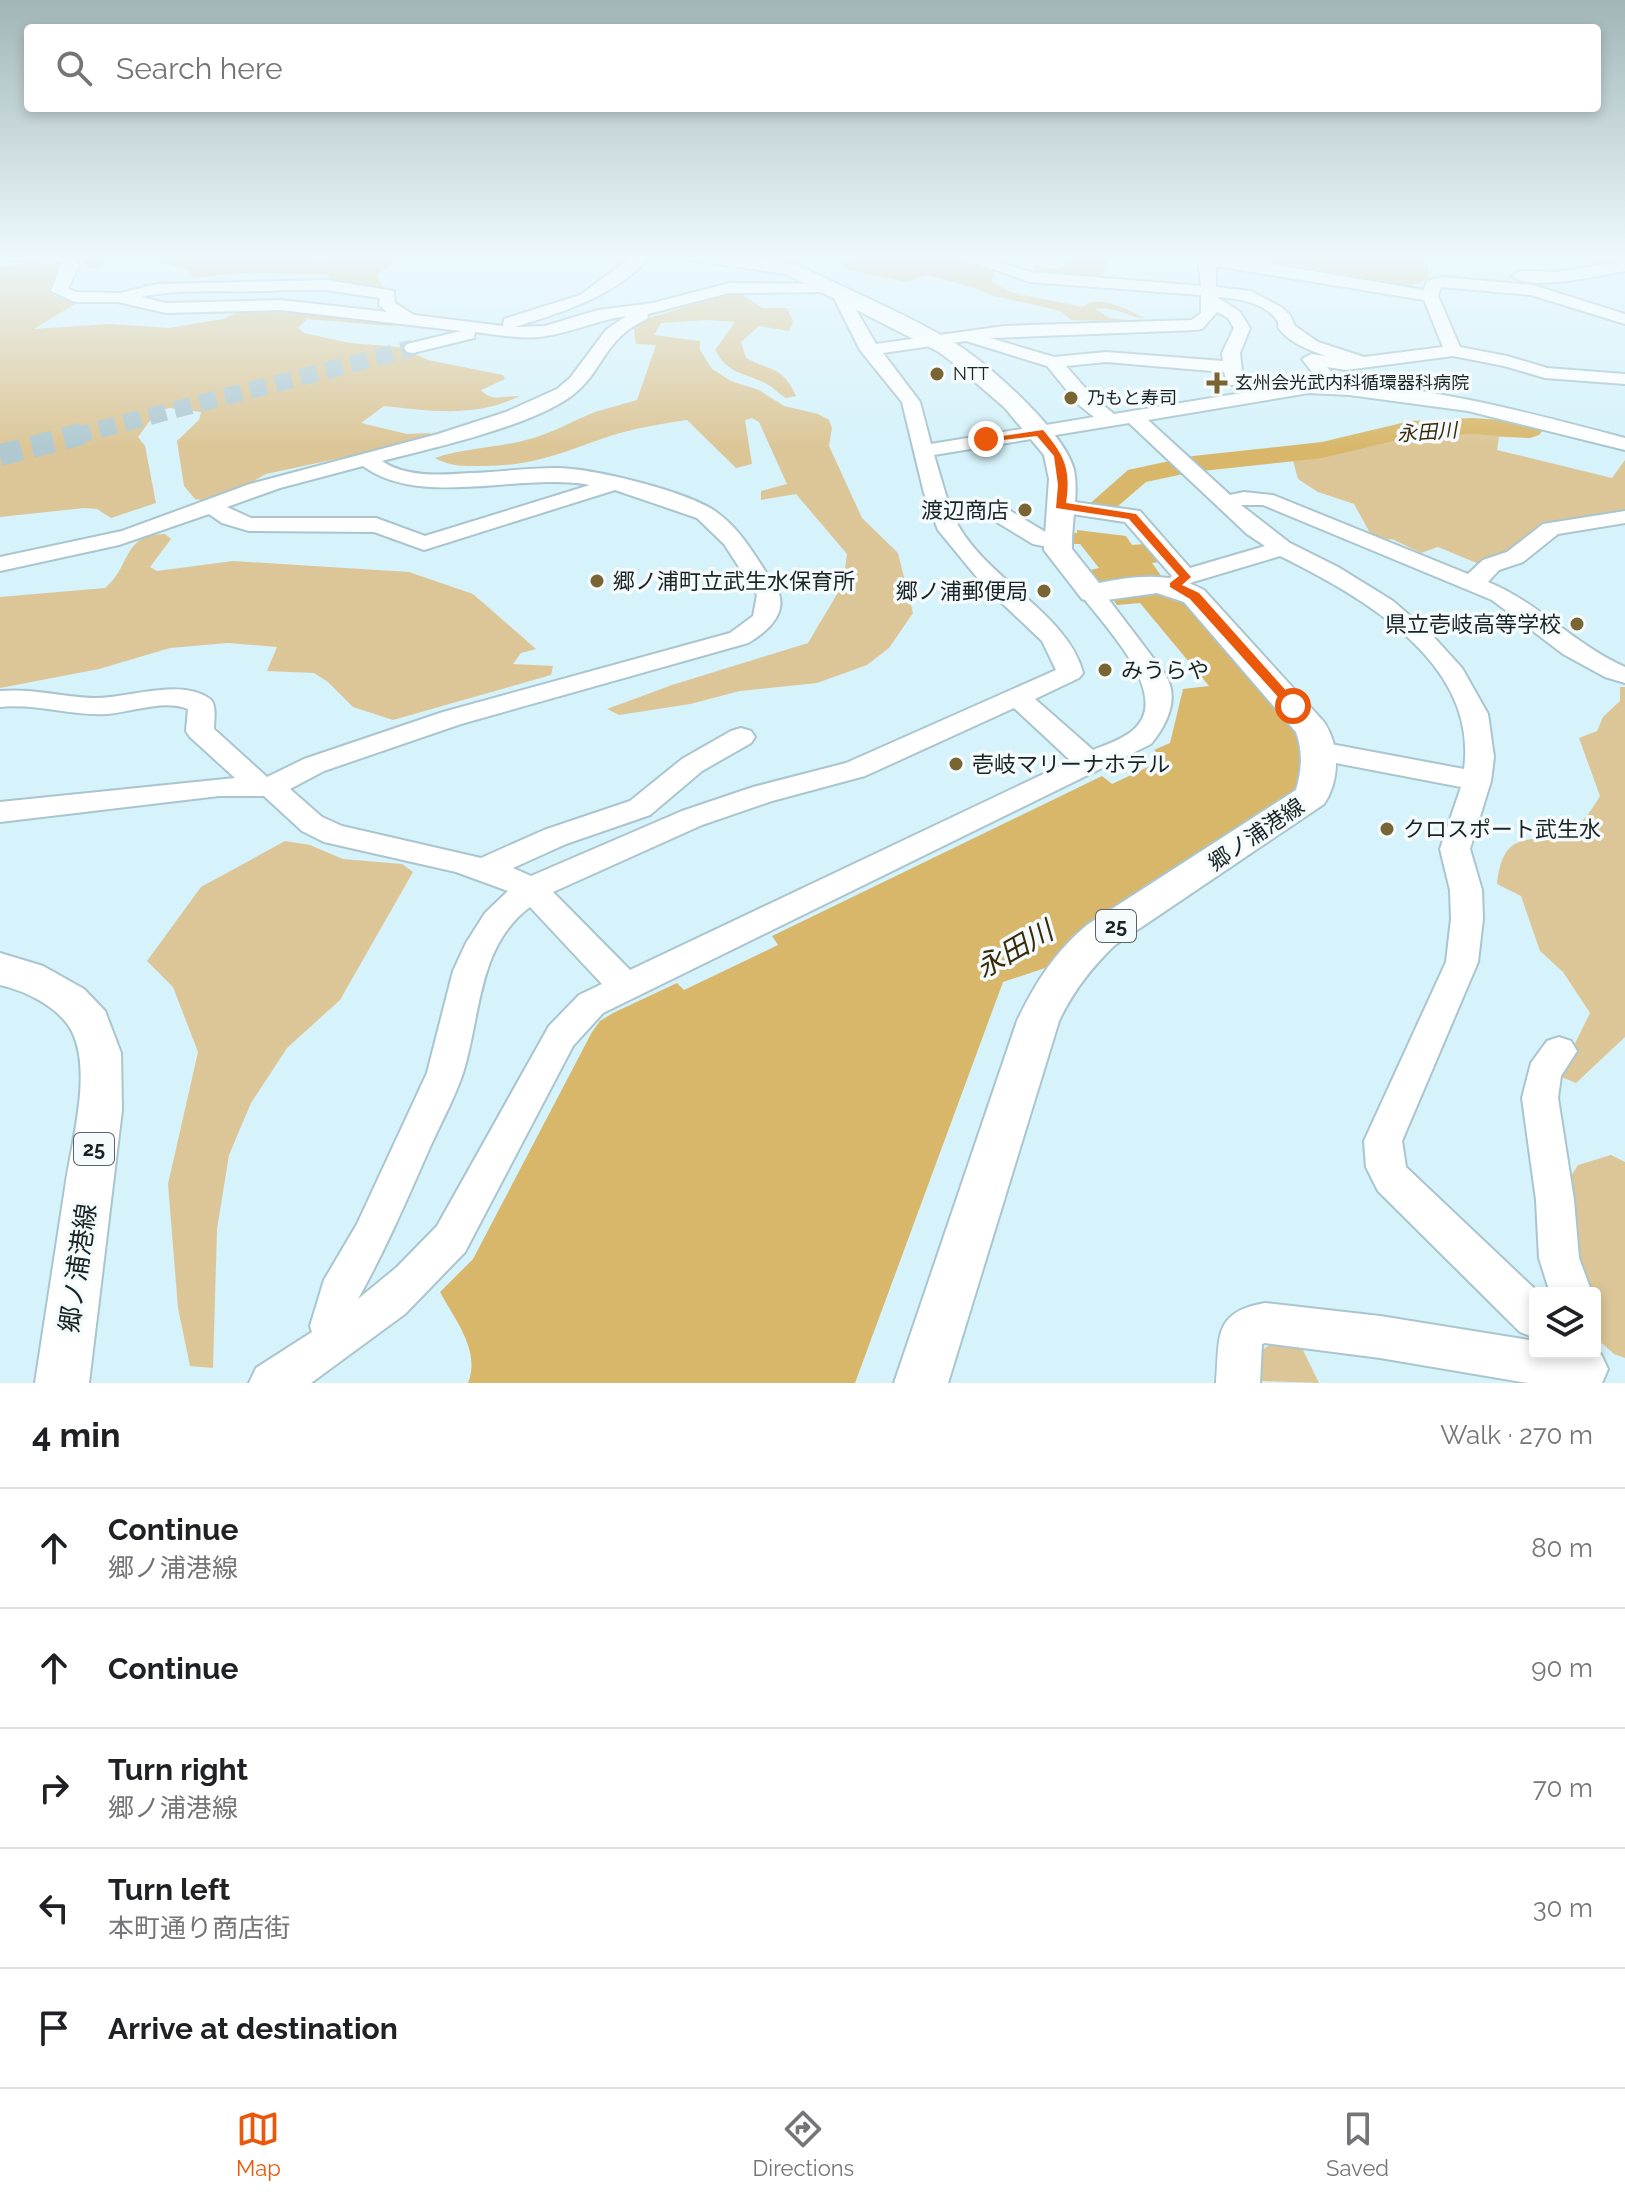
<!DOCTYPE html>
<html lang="en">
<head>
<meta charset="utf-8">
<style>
	body { margin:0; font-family:Raleway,"Noto Sans JP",sans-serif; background:#f6f6f6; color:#202124 }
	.controls { position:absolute; right:24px; bottom:24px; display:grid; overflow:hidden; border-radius:8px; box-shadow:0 4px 12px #0003 }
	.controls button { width:72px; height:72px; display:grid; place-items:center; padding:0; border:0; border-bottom:2px solid #e0e0e0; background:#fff; color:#202124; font:40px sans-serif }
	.stop { position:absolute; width:24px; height:24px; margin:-18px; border:6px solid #ea580c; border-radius:50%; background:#fff }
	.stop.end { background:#ea580c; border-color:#fff; box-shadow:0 2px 8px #0008 }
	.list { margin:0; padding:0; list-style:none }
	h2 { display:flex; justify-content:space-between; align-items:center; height:104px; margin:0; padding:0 32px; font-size:34px }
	h2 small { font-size:26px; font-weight:400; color:#757577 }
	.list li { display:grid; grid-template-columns:52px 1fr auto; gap:24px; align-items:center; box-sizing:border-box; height:120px; padding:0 32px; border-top:2px solid #e0e0e0 }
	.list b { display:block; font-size:30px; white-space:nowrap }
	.list p { margin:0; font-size:26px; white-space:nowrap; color:#757577 }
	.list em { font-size:26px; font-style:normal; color:#757577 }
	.icon { flex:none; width:44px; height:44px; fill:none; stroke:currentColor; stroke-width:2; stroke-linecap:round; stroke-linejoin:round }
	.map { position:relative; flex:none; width:1625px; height:1383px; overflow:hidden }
	.search { position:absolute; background:#fff; box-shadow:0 4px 12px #0003; left:24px; right:24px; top:24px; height:88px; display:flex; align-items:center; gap:20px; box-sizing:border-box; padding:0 28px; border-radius:8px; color:#757577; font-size:30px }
	.sheet { height:704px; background:#fff }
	nav { display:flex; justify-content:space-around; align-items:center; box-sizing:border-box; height:112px; border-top:2px solid #e0e0e0; background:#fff; font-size:22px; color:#757577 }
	nav a { display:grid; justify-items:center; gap:4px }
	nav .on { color:#ea580c }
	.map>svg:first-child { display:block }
	.green { fill:#dcc697 }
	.water { fill:#d8b76a }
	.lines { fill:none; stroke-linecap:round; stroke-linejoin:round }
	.river { fill:#d8b76a; fill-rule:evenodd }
	.minor-tunnel-far1 { stroke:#b0c9d0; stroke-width:17; stroke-dasharray:17 9; stroke-linecap:butt }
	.minor-tunnel { stroke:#b0c9d0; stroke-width:22; stroke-dasharray:22 11; stroke-linecap:butt }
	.minor-casing { stroke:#aac5cd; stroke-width:4 }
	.major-casing { stroke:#aac5cd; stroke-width:4 }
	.minor { fill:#fff; fill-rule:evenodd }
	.major { fill:#fff; fill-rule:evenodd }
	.route { fill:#ea580c }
	.poi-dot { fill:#796433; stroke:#f5fbfc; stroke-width:3 }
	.labels { text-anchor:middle; stroke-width:7; stroke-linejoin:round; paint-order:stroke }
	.far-poi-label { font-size:18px; fill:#1a2427; stroke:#f5fbfc; text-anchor:start }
	.far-water-label { font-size:20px; font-style:italic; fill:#392b08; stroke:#f5fbfc }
	.shield { fill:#f5fbfc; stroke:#5c6467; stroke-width:2 }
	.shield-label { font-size:20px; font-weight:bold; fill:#1a2427 }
	.poi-label { font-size:22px; fill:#1a2427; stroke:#f5fbfc; text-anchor:start }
	.street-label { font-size:22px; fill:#1a2427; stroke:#f5fbfc }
	.near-street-label { font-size:26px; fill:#1a2427; stroke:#f5fbfc }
	.near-water-label { font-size:28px; font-style:italic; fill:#392b08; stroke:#f5fbfc }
</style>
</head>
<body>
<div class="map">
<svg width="1625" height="1383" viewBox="0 0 1625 1383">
	<rect width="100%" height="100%" fill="#d6f2fa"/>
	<!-- green -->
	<g class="green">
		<path d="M 92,254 L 301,254 L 317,265 L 341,254 L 418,254 L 418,257 C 404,259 387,264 377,276 L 385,292 L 333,284 L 328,275 L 244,273 L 191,278 L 190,271 L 154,260 L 124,262 L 114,256 L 106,258 L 102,267 L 90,268 L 83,261 Z"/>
		<path d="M 869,254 L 945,254 L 994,272 L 992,282 L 1013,293 L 1083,307 C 1098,292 1132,312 1146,319 C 1127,317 1113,305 1095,309 L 1110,318 L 1149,322 L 1071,320 L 1061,311 L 990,295 L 977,289 L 927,275 L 907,282 L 844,269 L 843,263 Z"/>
		<path d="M 1066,254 L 1121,254 L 1119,262 L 1108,261 L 1102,279 L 1034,270 L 1033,265 L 1055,269 L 1080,259 Z"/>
		<path d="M 1249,254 L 1394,254 L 1420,258 L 1428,266 L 1428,278 L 1422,282 L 1408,286 L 1249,257 Z"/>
		<path d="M 55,260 L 65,262 L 52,292 L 54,296 L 80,301 L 34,329 L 110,324 L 169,328 L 223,319 L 241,310 L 266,308 L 397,322 L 392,326 L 307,319 L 298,328 L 304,333 L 350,343 L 399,347 L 428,360 L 503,375 L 505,379 L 481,390 C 492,403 505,395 520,396 C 477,418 430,411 384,406 L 361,423 L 407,434 L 430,433 L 429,439 L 266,474 L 224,498 L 208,501 L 195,499 L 184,486 L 177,441 L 199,420 L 201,412 L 169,408 L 157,411 L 138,437 L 145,446 L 156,503 L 111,518 L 97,509 L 84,508 L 0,517 L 0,267 Z"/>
		<path d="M 738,291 L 762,308 L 787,308 L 793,322 L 789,331 L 759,326 L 741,342 L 746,358 C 770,371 783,366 796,396 L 786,398 C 780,395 775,389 770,386 C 746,371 731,378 715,350 L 735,322 L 707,320 L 661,323 L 654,335 L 700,341 L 700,350 L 712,369 L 731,381 L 759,390 L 784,406 L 818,414 L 829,420 L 832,428 L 829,446 L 862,518 L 898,553 L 913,613 L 889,648 L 867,665 L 817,683 L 740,691 L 690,704 L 619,715 L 607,709 L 672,685 L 808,643 L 843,584 L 847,554 L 796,494 L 761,500 L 761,491 L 787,484 L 759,422 L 752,418 L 745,420 L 752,464 L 736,468 L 687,420 C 664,423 643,427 620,433 C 568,449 540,466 483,466 C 464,466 451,467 435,458 C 465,448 496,448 526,440 C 551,434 572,421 595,412 C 609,408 623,404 637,400 L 656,345 L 636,344 L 633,323 Z"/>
		<path d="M 1441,429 L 1493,429 L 1532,436 L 1530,438 L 1499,437 L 1497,450 L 1612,478 L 1625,460 L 1625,513 L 1550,523 L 1516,546 L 1479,564 L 1438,547 L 1421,553 L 1392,539 L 1385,540 L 1370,533 L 1354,504 L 1318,492 L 1298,479 L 1292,457 C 1343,451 1390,433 1441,429 Z"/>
		<path d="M 165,534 L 171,539 L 150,567 L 157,571 L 233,561 L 409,572 L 473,594 L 536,649 L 521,653 L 513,664 L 553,666 L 551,675 L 393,720 L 353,707 L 328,682 L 314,673 L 267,671 L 277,647 L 228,643 L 170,648 L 99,669 L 0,688 L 0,597 L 105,588 C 132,566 121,535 165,534 Z"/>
		<path d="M 1620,687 L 1625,687 L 1625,1037 L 1576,1083 L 1559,1076 L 1590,1013 L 1563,972 L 1540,951 L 1521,896 L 1497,884 C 1504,825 1529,848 1570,829 C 1584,823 1592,809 1600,796 L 1579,738 L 1597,731 L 1603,717 L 1620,701 Z"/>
		<path d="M 285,841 L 310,845 L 343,859 L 402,864 L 413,872 L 340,1000 L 287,1048 L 251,1103 L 229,1155 L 217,1229 L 213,1368 L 190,1366 L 178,1308 L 168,1184 L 198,1052 L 173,987 L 147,961 L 201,887 Z"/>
		<path d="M 1611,1155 L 1625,1162 L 1625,1358 L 1614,1354 L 1596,1338 L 1595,1293 L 1586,1293 L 1568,1181 L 1578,1165 Z"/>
		<path d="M 1269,1345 L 1302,1348 L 1319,1383 L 1261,1381 L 1258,1354 Z"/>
	</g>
	<!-- water -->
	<path class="water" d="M 1077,530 L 1126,536 L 1132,545 L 1145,544 L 1160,562 L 1152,563 L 1175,595 L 1195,611 L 1295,726 L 1304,744 L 1302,782 L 1260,819 L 1073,935 L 1045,968 L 1003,982 L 855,1383 L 468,1383 C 481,1351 455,1320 440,1292 L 473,1259 L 592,1032 L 600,1021 L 613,1013 L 677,983 L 684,990 L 778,945 L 772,936 L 1102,776 L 1112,784 L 1165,759 L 1154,750 L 1170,743 L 1183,689 L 1209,686 L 1140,603 L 1117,605 L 1090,570 L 1099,568 L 1080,544 L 1072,544 L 1071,533 L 1077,533 Z"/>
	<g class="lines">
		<!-- river -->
		<path class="river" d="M 1473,418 L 1530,422 L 1539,425 L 1543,430 L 1539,435 L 1530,438 L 1473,434 L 1410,437 L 1322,458 L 1193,472 L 1146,482 L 1110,513 L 1100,515 L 1090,513 L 1086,507 L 1128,470 L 1137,468 L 1193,456 L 1322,442 L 1410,421 Z"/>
		<!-- minor-tunnel-far1 -->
		<path class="minor-tunnel-far1" d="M 74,436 L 413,348"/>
		<!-- minor-tunnel -->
		<path class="minor-tunnel" d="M 0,455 L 82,434"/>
		<defs>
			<g id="minor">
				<path d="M 0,254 L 73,255 L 79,265 L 68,289 L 77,292 L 120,293 L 157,284 L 326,280 L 394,291 L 395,303 L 414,315 L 503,326 L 504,319 L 580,295 L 636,254 L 653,254 C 616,296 566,311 515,327 L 545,326 L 598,310 L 653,303 L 729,283 L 834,284 L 836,287 L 828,292 L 729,293 L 648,314 L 647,319 C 602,339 604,373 570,397 C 527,427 434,448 382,461 C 406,478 443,475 471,473 C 499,472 528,468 556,468 C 592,468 692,492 719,514 C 743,532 758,561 775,586 C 791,610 769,631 748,643 L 461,724 L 324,771 L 290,789 L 322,817 L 342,826 L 481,858 L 544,830 L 630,801 L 682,759 L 731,731 L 741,728 L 751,731 L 755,737 L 751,743 L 702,771 L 650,815 L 566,844 L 513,868 L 531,876 L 682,811 L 753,787 L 846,763 L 1056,670 L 1042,641 L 984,586 L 938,530 L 924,493 L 902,402 L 860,350 L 835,300 L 841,293 L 853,293 L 855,296 L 851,301 L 876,344 L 1004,326 L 1192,320 L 1201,313 L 1201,295 L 1030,282 L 950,254 L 974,254 L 1031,272 L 1201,286 L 1198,254 L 1213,254 L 1424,290 L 1427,281 L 1441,277 L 1533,285 L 1625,314 L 1625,324 L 1531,295 L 1441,287 L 1438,296 L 1460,347 L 1507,356 L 1547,368 L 1625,374 L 1625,384 L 1545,378 L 1504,366 L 1453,356 L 1346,370 L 1327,367 L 1337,379 L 1333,383 C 1432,386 1530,413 1625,438 L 1625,450 L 1468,411 L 1349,395 L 1309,393 L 1148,420 L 1230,495 L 1244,492 L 1273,495 L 1468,574 L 1483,560 L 1507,552 L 1543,524 L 1625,511 L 1625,523 L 1558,534 L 1523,562 L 1499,570 L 1488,582 C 1538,602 1575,645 1625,667 L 1625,683 L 1605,677 L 1563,654 L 1492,600 L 1263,505 L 1241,505 L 1290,543 L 1338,567 L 1393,601 L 1431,634 L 1462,668 L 1488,714 L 1494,757 L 1491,781 L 1470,849 L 1482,890 L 1483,919 L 1478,962 L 1402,1141 L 1406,1167 L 1539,1293 L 1535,1293 L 1535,1338 L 1520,1332 L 1378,1191 L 1366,1167 L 1364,1141 L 1446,962 L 1451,919 L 1450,890 L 1440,849 L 1461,787 L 1320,760 L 1310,757 L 1306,751 L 1310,745 L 1320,742 L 1464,769 C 1479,662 1361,596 1280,556 L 1193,582 L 1174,592 L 1166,590 L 1162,585 L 1172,576 L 1125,522 L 1052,511 L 1049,506 L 1060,500 L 1140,511 L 1190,568 L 1265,546 L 1247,534 L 1129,423 L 934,455 L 948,502 L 994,501 L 1047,533 L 1066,537 L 1069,542 L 1058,549 L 1033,544 L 982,513 L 953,515 C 979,576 1068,612 1083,673 L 1079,678 L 1035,699 L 1093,750 C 1105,745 1121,740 1132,731 C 1176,696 1101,623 1080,593 L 1084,588 L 1100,588 L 1163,671 C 1181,696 1168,723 1151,744 L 603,1013 L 573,1046 L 465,1252 L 405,1314 L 311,1383 L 249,1383 L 256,1368 L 312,1332 L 310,1326 L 324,1280 L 357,1224 L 427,1073 L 453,971 L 466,943 L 485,913 L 508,891 L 456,872 L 324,842 L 302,831 L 264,796 L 219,796 L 0,822 L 0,802 L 235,778 L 190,737 L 186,731 L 188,709 C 163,699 133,712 107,714 C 71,716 36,703 0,707 L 0,691 C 32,688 62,697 93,698 C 126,699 181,677 210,699 C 217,705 214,720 214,729 L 267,777 L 304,759 L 443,712 L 730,633 L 753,616 L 757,595 L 724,544 L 697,518 L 615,490 L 424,550 L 374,532 L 249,531 L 222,523 L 209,514 L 119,545 L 0,571 L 0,557 L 122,531 L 250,484 L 438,434 L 506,412 L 557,389 L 570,378 L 606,330 L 626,316 C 598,320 573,332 546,336 C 522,340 499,335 475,332 L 474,338 L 413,353 L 407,352 L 404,348 L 407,344 L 461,331 L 281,310 L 166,313 L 118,302 L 75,302 L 51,291 L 62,262 L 0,259 ZM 1216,266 L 1424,300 L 1443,347 L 1364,357 L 1318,342 L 1295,326 L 1290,315 L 1281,307 L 1251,291 L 1216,287 ZM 283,290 L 326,290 L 380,298 L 379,305 L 387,312 L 281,300 L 166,303 L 141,297 C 186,287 237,294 283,290 ZM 1217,297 C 1235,298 1264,302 1276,319 C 1282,328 1274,323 1281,331 C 1292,344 1311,351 1326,356 L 1311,354 L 1302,359 L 1316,377 L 1303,383 L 1114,414 L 1093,397 L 1066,366 L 1106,362 L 1224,372 L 1228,385 L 1240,385 L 1243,381 L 1240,353 L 1250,328 L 1240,312 ZM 1217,312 L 1228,318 L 1234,328 L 1222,353 L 1223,361 L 1106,352 L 1054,357 L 990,338 L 1196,330 L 1202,329 ZM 966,341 L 1047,366 L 1079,405 L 1094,417 L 931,444 L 920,402 L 883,353 ZM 363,466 C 421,509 521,472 590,485 L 425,536 L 376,518 L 251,518 L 227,507 L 280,488 ZM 1014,708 L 1071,761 L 630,970 L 553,892 L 702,825 L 772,801 L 865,776 ZM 530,907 L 602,984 L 579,995 L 549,1026 L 437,1226 L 397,1267 L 358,1299 C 386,1249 408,1197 431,1145 C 442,1121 455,1097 463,1073 C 481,1016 477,946 530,907 Z"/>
				<path d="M 1625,261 L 1625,271 C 1600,275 1531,292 1512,276 L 1520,271 L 1556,272 Z"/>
				<path d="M 1559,1037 L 1571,1041 L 1577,1051 L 1561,1076 L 1558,1098 L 1574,1200 L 1579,1258 L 1592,1293 L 1550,1293 L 1539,1258 L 1536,1200 L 1522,1098 L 1531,1063 L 1547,1041 Z"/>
				<path d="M 1265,1303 L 1380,1316 L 1535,1341 L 1535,1353 L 1595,1351 L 1601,1354 L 1608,1369 L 1602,1383 L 1528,1383 L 1380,1358 L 1265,1343 L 1262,1344 L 1260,1383 L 1216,1383 C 1220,1338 1212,1312 1265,1303 Z"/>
			</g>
			<g id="major">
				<path d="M 676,254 C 719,254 758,254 800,266 C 850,291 905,313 953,342 C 987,362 1065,432 1074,470 C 1079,495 1071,523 1072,549 L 1099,583 C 1136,576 1169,571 1204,590 L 1324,722 C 1340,746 1340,780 1324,804 L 1115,945 C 1091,968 1073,991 1059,1021 L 948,1383 L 894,1383 L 1017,1021 C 1035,983 1055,952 1087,925 L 1296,790 C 1302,769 1303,752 1296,732 L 1184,602 L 1157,593 L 1092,602 L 1082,599 L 1044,550 L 1049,479 L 1044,455 L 1005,408 L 952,362 L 939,352 L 786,274 L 685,259 Z"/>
				<path d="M 0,953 L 43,966 L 84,989 L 105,1011 L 121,1053 L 122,1110 L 89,1383 L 35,1383 C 45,1318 55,1253 65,1188 C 71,1144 91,1078 74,1036 C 63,1008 26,991 0,985 Z"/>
			</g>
		</defs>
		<!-- minor casing -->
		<use href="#minor" class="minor-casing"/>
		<!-- major casing -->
		<use href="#major" class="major-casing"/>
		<!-- minor -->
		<use href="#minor" class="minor"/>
		<!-- major -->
		<use href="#major" class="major"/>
	</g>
	<!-- sky -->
	<linearGradient id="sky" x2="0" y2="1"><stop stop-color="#a1b5b6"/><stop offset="0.57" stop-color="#edf9fd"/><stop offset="1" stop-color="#edf9fd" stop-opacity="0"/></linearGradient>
	<rect width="1625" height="448" fill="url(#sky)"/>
	<!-- route -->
	<path class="route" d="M 1043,430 C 1065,456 1071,469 1066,503 L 1136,514 L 1191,577 L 1182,585 L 1199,593 L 1297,703 L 1297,708 L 1288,708 L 1190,599 L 1170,587 L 1170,583 L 1179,576 L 1129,519 L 1056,508 L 1058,485 L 1054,456 L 1037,436 L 986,442 L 982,439 Z"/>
	<!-- markers -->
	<g class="poi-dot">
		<circle cx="937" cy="374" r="8"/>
		<path d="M1213 371h8v8h8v8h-8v8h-8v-8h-8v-8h8z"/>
		<circle cx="1071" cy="398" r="8"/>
		<circle cx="1025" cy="510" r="8"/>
		<circle cx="597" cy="581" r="8"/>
		<circle cx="1044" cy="591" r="8"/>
		<circle cx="1577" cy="624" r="8"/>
		<circle cx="1105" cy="670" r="8"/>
		<circle cx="956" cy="764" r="8"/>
		<circle cx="1387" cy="829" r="8"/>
	</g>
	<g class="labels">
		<!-- far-poi labels -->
		<g class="far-poi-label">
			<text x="953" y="380">NTT</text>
			<text x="1235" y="389">玄州会光武内科循環器科病院</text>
			<text x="1087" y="404">乃もと寿司</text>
		</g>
		<!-- far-water labels -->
		<g class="far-water-label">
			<text transform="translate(1427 432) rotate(-4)" y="7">永田川</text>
		</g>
		<!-- shield labels -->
		<g class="shield">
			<rect x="1096" y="910" width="40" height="32" rx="6"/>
			<rect x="74" y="1133" width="40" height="32" rx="6"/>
		</g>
		<g class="shield-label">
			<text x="1116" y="933">25</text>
			<text x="94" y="1156">25</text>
		</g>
		<!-- poi labels -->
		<g class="poi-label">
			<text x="1009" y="518" text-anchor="end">渡辺商店</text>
			<text x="613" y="589">郷ノ浦町立武生水保育所</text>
			<text x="1028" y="599" text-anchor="end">郷ノ浦郵便局</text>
			<text x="1561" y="632" text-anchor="end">県立壱岐高等学校</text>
			<text x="1121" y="678">みうらや</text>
			<text x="972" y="772">壱岐マリーナホテル</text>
			<text x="1403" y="837">クロスポート武生水</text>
		</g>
		<!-- street labels -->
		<g class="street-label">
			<text transform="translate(1256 834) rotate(-34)" y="8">郷ノ浦港線</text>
		</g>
		<!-- near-street labels -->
		<g class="near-street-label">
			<text transform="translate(78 1268) rotate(-82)" y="9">郷ノ浦港線</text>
		</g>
		<!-- near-water labels -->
		<g class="near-water-label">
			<text transform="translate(1014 949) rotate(-30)" y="10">永田川</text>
		</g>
	</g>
</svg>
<div class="controls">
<button><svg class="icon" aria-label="layers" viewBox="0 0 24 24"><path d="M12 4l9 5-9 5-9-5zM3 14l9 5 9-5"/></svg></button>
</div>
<div class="stop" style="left:1293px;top:706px"></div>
<div class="stop end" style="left:986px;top:439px"></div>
<div class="search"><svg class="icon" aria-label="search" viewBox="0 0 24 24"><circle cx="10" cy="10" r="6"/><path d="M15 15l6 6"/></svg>Search here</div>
</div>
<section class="sheet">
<h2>4 min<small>Walk · 270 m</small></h2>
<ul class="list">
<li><svg class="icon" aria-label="ahead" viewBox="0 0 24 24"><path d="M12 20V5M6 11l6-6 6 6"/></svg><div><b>Continue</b><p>郷ノ浦港線</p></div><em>80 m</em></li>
<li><svg class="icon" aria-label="ahead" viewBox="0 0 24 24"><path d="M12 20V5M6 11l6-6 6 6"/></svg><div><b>Continue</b></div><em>90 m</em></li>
<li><svg class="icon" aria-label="right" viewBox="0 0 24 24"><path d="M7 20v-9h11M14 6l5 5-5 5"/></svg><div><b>Turn right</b><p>郷ノ浦港線</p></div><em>70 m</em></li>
<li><svg class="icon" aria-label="left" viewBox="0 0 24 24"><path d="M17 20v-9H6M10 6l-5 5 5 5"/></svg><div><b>Turn left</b><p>本町通り商店街</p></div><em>30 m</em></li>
<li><svg class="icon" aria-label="arrive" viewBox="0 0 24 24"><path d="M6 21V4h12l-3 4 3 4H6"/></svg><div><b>Arrive at destination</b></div></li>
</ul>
</section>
<nav>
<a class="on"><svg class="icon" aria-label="map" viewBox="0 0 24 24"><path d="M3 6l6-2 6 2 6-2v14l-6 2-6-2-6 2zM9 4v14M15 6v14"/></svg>Map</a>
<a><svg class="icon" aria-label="directions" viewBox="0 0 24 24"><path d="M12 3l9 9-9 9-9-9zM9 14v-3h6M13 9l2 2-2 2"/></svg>Directions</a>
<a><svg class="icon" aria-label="saved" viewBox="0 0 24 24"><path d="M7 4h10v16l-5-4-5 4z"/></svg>Saved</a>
</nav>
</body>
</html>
